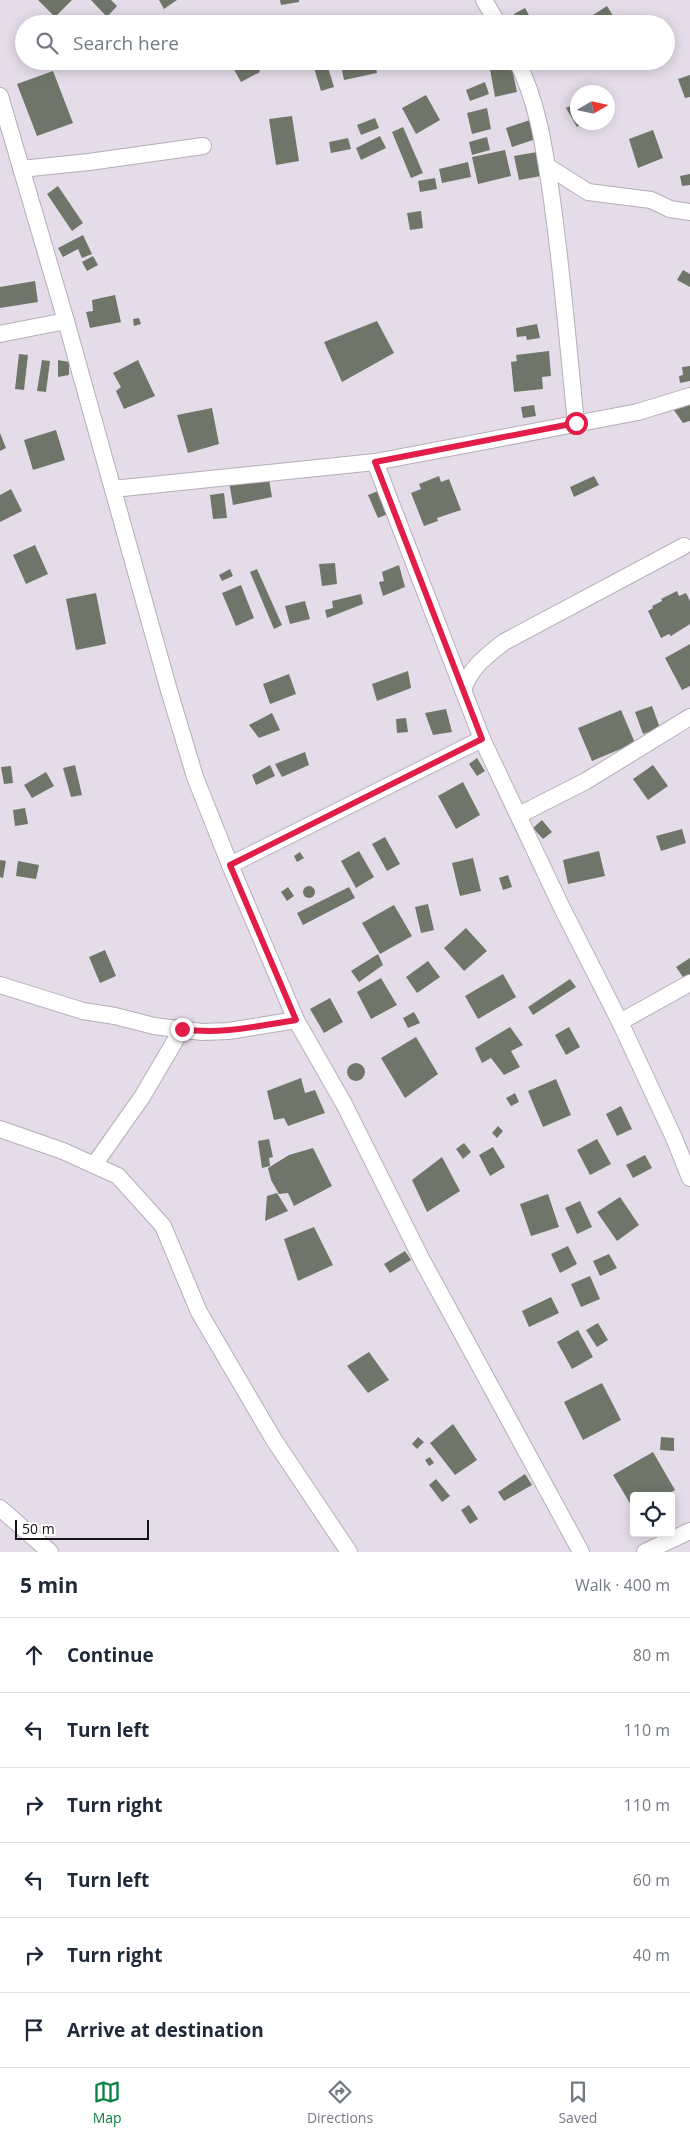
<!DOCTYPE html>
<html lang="en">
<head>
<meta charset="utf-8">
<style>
	body { margin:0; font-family:"Open Sans",sans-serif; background:#f2f2f3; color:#1f2937 }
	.controls { position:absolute; right:15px; bottom:15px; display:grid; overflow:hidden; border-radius:5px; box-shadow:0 2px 12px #0003 }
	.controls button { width:45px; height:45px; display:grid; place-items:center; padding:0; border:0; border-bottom:1px solid #e0e1e3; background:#fff; color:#1f2937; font:25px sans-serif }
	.compass { position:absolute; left:570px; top:85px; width:45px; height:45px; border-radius:50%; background:#fff; box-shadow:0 2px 12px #0003; rotate:81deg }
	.scale { position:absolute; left:15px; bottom:12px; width:134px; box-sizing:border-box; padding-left:5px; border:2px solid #161318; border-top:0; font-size:14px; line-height:18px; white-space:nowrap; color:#161318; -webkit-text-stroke:4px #fff; paint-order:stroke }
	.stop { position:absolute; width:15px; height:15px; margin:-11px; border:4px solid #e11d48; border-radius:50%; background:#fff }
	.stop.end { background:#e11d48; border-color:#fff; box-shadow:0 1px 5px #0008 }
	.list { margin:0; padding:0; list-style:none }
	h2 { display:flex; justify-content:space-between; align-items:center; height:65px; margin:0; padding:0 20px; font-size:21px }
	h2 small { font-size:16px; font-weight:400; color:#747a83 }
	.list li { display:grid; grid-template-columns:32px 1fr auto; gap:15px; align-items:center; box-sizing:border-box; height:75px; padding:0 20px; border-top:1px solid #e0e1e3 }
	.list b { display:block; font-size:19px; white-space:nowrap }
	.list em { font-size:16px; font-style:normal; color:#747a83 }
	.icon { flex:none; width:28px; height:28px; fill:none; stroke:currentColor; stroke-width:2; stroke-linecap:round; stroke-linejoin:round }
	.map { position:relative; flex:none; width:690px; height:1552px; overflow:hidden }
	.search { position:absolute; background:#fff; box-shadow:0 2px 12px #0003; left:15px; right:15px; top:15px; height:55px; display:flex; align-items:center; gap:12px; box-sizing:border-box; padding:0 18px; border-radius:28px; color:#747a83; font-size:19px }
	.sheet { height:515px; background:#fff }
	nav { display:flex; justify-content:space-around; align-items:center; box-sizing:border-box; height:70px; border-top:1px solid #e0e1e3; background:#fff; font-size:14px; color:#747a83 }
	nav a { display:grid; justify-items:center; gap:2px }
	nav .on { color:#0b8043 }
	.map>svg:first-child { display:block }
	.building { fill:#6f7669 }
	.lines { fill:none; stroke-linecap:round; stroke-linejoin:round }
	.street-casing { stroke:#b6adb9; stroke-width:18 }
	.street { stroke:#fff; stroke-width:16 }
	.route { stroke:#e11d48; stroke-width:6 }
</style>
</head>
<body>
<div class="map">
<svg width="690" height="1552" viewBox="0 0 690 1552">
	<rect width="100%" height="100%" fill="#e5dce9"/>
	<!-- building -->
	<g class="building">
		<path d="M 38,0 L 72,0 L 55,17 Z"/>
		<path d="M 91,0 L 111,0 L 117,6 L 107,17 Z"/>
		<path d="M 159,0 L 177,0 L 164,9 Z"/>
		<path d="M 280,0 L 299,0 L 299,2 L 281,5 Z"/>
		<path d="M 607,6 L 618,24 L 579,24 Z"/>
		<path d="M 525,8 L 534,24 L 519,24 L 514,14 Z"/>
		<path d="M 236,61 L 255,61 L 260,72 L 241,82 L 231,64 Z"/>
		<path d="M 312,61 L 326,61 L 334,87 L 321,91 Z"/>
		<path d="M 340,61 L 375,61 L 377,73 L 344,80 Z"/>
		<path d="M 511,64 L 517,92 L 495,97 L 490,69 Z"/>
		<path d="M 53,71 L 73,123 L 37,136 L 17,84 Z"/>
		<path d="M 690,75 L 690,97 L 685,98 L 678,79 Z"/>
		<path d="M 485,82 L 489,94 L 470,101 L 466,90 Z"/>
		<path d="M 426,95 L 440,120 L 416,134 L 402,108 Z"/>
		<path d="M 578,102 L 578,122 L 584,122 L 577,127 L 566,108 Z"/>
		<path d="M 487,108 L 491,129 L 472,134 L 467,113 Z"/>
		<path d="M 292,116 L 299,161 L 276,165 L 269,119 Z"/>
		<path d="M 375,118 L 379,128 L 361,135 L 357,125 Z"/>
		<path d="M 530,120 L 536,139 L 512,147 L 506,128 Z"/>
		<path d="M 403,127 L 423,173 L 411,178 L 392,132 Z"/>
		<path d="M 653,130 L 663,158 L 638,168 L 629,139 Z"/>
		<path d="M 380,136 L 386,148 L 361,160 L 356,148 Z"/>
		<path d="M 487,137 L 490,150 L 472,155 L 469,142 Z"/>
		<path d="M 348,138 L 351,149 L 331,153 L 329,142 Z"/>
		<path d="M 505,150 L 511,176 L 478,184 L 472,157 Z"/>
		<path d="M 537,152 L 541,176 L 519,180 L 514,156 Z"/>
		<path d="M 468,162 L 471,177 L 442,183 L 439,169 Z"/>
		<path d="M 690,174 L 690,185 L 682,186 L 680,176 Z"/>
		<path d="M 435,178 L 437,189 L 420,192 L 418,181 Z"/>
		<path d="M 58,186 L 83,223 L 72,231 L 47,194 Z"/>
		<path d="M 421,211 L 423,228 L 410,230 L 407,213 Z"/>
		<path d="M 83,235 L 92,254 L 82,258 L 78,249 L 63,257 L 58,248 Z"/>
		<path d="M 93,256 L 98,265 L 87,271 L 82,262 Z"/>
		<path d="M 683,270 L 690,274 L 690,287 L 677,280 Z"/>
		<path d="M 35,281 L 38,302 L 0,308 L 0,287 Z"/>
		<path d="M 115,295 L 121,322 L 90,328 L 86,312 L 93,311 L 92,300 Z"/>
		<path d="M 139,318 L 141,324 L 134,326 L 133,319 Z"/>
		<path d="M 377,321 L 394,353 L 342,382 L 324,342 Z"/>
		<path d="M 537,324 L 540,338 L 527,340 L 526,336 L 517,337 L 516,328 Z"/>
		<path d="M 549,351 L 551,376 L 542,377 L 543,389 L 514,392 L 511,362 L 517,361 L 516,355 Z"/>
		<path d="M 19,354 L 28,355 L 24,390 L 15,389 Z"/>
		<path d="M 42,360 L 50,361 L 46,392 L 37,391 Z"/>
		<path d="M 58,360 L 69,362 L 69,375 L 58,377 Z"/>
		<path d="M 138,360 L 155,396 L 124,409 L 116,391 L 121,387 L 113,373 Z"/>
		<path d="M 690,366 L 690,381 L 680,383 L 679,376 L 683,375 L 682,367 Z"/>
		<path d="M 690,402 L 690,421 L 683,423 L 671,406 Z"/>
		<path d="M 534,405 L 536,416 L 523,418 L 521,407 Z"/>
		<path d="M 212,408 L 219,444 L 188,453 L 177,415 Z"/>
		<path d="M 56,430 L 65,460 L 33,470 L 24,440 Z"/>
		<path d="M 0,433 L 6,448 L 0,451 Z"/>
		<path d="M 268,474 L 272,497 L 233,505 L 229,481 Z"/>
		<path d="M 439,476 L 441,482 L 449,479 L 461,510 L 437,518 L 438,521 L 424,526 L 411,493 L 421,489 L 419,484 Z"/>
		<path d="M 594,476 L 599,485 L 574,497 L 570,487 Z"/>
		<path d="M 11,489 L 22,511 L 0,522 L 0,495 Z"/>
		<path d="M 378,491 L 388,514 L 378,518 L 368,495 Z"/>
		<path d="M 224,493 L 227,518 L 213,519 L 210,495 Z"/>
		<path d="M 35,545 L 48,574 L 26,584 L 13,555 Z"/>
		<path d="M 335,563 L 337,584 L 322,586 L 319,564 Z"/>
		<path d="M 399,565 L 405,587 L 383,596 L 379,582 L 384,581 L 382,572 Z"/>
		<path d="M 230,569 L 233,576 L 222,581 L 219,575 Z"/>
		<path d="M 257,569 L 282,625 L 274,629 L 250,572 Z"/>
		<path d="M 241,585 L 254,618 L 236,626 L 222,593 Z"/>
		<path d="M 677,591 L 679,596 L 686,593 L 690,601 L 690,624 L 671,636 L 669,634 L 661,638 L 648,611 L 653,608 L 652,606 L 662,601 L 661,599 Z"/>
		<path d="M 96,593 L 106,644 L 76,650 L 66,599 Z"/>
		<path d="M 361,594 L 363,604 L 327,618 L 325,610 L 333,608 L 332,601 Z"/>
		<path d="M 305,601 L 310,619 L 290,624 L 285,606 Z"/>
		<path d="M 690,644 L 690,686 L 682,690 L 665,658 Z"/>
		<path d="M 408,671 L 411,688 L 377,701 L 372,684 Z"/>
		<path d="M 289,674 L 296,694 L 270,704 L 263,684 Z"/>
		<path d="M 652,706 L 660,728 L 643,734 L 635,712 Z"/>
		<path d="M 446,709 L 452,732 L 433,735 L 425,713 Z"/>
		<path d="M 621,710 L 635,743 L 592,761 L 578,728 Z"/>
		<path d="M 272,713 L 280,730 L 259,738 L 249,725 Z"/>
		<path d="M 406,718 L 408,732 L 397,733 L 396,719 Z"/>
		<path d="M 305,752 L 309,765 L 282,777 L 275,764 Z"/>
		<path d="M 477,758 L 485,771 L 477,776 L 469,764 Z"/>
		<path d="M 75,765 L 82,795 L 71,797 L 63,768 Z"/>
		<path d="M 270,765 L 275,776 L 256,785 L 252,775 Z"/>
		<path d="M 653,765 L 668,786 L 648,800 L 633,779 Z"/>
		<path d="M 11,766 L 13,783 L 4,784 L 1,767 Z"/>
		<path d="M 46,772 L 54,786 L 32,798 L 24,785 Z"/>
		<path d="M 463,782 L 480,815 L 456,829 L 438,796 Z"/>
		<path d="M 25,808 L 28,824 L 15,826 L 13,810 Z"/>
		<path d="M 542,820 L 552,832 L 543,839 L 533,828 Z"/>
		<path d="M 682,829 L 686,843 L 661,851 L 656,836 Z"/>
		<path d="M 385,837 L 400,864 L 387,871 L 372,844 Z"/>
		<path d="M 359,851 L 374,877 L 356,888 L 341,861 Z"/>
		<path d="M 599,851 L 605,876 L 568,884 L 563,860 Z"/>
		<path d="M 300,852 L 304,858 L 297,862 L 294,856 Z"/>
		<path d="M 473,858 L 481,891 L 460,896 L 452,863 Z"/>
		<path d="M 0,860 L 6,861 L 3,878 L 0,877 Z"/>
		<path d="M 18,861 L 39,865 L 36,879 L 16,876 Z"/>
		<path d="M 508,875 L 512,887 L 503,890 L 499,878 Z"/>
		<circle cx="309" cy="892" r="6"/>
		<path d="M 288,887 L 294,896 L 287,901 L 281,892 Z"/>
		<path d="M 349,887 L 355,898 L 303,925 L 297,913 Z"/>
		<path d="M 428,904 L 434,930 L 421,933 L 415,907 Z"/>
		<path d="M 394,905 L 412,936 L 380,954 L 362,923 Z"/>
		<path d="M 466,928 L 487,951 L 464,971 L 444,948 Z"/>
		<path d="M 105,950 L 116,976 L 100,983 L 89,957 Z"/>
		<path d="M 378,954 L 383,965 L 359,982 L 351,971 Z"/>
		<path d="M 690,958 L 690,976 L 685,980 L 676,967 Z"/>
		<path d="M 428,961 L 440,977 L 417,993 L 406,977 Z"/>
		<path d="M 503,974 L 516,997 L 478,1019 L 465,996 Z"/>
		<path d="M 381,978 L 397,1005 L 371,1019 L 357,992 Z"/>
		<path d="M 570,979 L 576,987 L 533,1015 L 528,1007 Z"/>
		<path d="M 330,998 L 343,1022 L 324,1033 L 310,1009 Z"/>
		<path d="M 414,1012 L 420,1023 L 408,1028 L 403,1018 Z"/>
		<path d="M 510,1027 L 523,1045 L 511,1051 L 520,1067 L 504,1075 L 491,1058 L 482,1063 L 475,1048 Z"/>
		<path d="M 569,1027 L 580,1047 L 566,1055 L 555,1035 Z"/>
		<path d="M 416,1037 L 438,1074 L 405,1098 L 381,1058 Z"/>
		<circle cx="356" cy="1072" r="9"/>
		<path d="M 301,1078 L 305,1093 L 315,1090 L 325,1113 L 288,1126 L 284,1118 L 274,1120 L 267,1091 Z"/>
		<path d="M 556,1079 L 571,1115 L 543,1127 L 528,1091 Z"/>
		<path d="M 515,1093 L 519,1102 L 511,1106 L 506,1098 Z"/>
		<path d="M 621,1106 L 632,1129 L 617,1136 L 606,1114 Z"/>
		<path d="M 498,1126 L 503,1131 L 497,1138 L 492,1133 Z"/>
		<path d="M 269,1139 L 273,1157 L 269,1158 L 270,1166 L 262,1168 L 258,1141 Z"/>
		<path d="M 597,1139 L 611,1164 L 590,1175 L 577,1150 Z"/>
		<path d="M 464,1143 L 471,1152 L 463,1159 L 456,1149 Z"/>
		<path d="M 493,1147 L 505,1167 L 490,1176 L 479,1155 Z"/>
		<path d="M 313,1148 L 332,1186 L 294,1206 L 288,1193 L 279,1194 L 271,1180 L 268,1168 L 289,1155 Z"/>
		<path d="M 645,1155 L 652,1168 L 633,1178 L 626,1165 Z"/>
		<path d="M 442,1157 L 460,1191 L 427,1212 L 412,1180 Z"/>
		<path d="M 277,1193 L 288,1211 L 265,1221 L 267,1196 Z"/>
		<path d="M 548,1194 L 559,1227 L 531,1236 L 520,1204 Z"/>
		<path d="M 620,1197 L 639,1225 L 617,1241 L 597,1212 Z"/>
		<path d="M 580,1201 L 592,1227 L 577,1234 L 565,1208 Z"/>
		<path d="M 314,1227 L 333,1265 L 298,1281 L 284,1239 Z"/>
		<path d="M 568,1246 L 577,1264 L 560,1273 L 551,1254 Z"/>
		<path d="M 405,1251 L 411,1260 L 390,1273 L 384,1264 Z"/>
		<path d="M 609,1254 L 617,1268 L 600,1276 L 593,1261 Z"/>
		<path d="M 590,1276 L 600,1299 L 581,1307 L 571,1284 Z"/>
		<path d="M 551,1297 L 559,1313 L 529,1327 L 522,1311 Z"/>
		<path d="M 598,1323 L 608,1340 L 597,1347 L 586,1330 Z"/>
		<path d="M 578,1330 L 593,1357 L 572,1369 L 557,1342 Z"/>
		<path d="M 369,1352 L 389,1380 L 368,1393 L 347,1366 Z"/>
		<path d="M 602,1383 L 621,1420 L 583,1440 L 564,1402 Z"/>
		<path d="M 453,1424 L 477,1460 L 455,1475 L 430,1443 Z"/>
		<path d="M 418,1437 L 424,1442 L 417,1449 L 412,1444 Z"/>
		<path d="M 661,1437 L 674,1438 L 674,1451 L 660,1450 Z"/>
		<path d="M 653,1452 L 675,1490 L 665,1496 L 634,1496 L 634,1510 L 613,1475 Z"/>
		<path d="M 430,1457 L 434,1463 L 429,1466 L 425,1460 Z"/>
		<path d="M 525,1474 L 532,1485 L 504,1501 L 498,1492 Z"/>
		<path d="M 436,1479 L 450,1496 L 442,1502 L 429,1485 Z"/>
		<path d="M 469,1505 L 478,1519 L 470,1524 L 461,1510 Z"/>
	</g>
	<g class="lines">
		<defs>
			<g id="street">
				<path d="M 484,0 L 498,24"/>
				<path d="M 517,61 C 538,103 544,147 551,193 C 562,269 568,346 576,423"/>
				<path d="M 0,96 L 66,321 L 168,687 L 195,777 L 230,865 L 296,1020 L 344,1104 L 422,1260 L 581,1552"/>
				<path d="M 547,166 L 588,192 L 651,200 L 670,209 L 690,212"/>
				<path d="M 21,169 L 89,162 L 203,146"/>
				<path d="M 0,334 L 66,321"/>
				<path d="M 375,462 L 482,739 L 562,908 L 620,1022 L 674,1138 L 690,1178"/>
				<path d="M 113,489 L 375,462 L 638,412 L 690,396"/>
				<path d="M 463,690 C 470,668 486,656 504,642 L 684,546"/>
				<path d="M 519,815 L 586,781 L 690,717"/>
				<path d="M 230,865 L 482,739"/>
				<path d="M 0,985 L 83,1011 L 115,1016 L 154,1026 L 202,1032 L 229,1031 L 296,1020"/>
				<path d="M 620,1022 L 690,983"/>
				<path d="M 0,1129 L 63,1151 L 118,1176 L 163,1226 L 199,1312 L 274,1440 L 349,1552"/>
				<path d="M 94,1165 L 142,1097 L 182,1029"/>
				<path d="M 0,1508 L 50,1552"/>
				<path d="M 645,1552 L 690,1531"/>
			</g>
		</defs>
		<!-- street casing -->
		<use href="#street" class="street-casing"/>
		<!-- street -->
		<use href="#street" class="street"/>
	</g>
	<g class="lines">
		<!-- route -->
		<path class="route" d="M 182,1029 C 221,1035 257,1026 296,1020 L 230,865 L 482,739 L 375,462 L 576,423"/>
	</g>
</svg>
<div class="controls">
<button><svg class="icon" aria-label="locate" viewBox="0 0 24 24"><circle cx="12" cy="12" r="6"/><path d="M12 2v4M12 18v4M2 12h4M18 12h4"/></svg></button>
</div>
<svg class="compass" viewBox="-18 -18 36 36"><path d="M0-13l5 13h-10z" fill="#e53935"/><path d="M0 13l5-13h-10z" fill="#747a83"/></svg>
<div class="scale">50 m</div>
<div class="stop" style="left:576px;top:423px"></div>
<div class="stop end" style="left:182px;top:1029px"></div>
<div class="search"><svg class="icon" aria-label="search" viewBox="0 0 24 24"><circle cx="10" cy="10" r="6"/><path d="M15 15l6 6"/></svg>Search here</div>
</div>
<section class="sheet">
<h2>5 min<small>Walk · 400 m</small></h2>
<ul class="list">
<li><svg class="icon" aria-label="ahead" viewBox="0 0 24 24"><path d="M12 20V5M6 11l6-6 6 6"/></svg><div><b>Continue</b></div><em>80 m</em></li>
<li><svg class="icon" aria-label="left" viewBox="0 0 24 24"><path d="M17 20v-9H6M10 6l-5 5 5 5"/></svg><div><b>Turn left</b></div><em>110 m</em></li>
<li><svg class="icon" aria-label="right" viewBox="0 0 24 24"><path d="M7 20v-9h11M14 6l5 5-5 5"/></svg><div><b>Turn right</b></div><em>110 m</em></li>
<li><svg class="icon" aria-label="left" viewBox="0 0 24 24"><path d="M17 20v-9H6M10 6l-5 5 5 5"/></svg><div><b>Turn left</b></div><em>60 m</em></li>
<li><svg class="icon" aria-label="right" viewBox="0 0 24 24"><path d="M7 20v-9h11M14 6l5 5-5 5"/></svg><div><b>Turn right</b></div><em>40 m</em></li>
<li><svg class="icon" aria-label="arrive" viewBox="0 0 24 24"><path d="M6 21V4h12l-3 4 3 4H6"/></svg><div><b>Arrive at destination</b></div></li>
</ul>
</section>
<nav>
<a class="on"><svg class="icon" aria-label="map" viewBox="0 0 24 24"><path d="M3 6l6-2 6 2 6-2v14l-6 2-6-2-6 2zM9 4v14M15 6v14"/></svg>Map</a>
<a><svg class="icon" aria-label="directions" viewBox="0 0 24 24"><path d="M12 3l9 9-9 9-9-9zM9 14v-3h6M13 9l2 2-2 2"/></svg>Directions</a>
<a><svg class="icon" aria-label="saved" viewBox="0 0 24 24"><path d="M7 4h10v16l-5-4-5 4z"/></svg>Saved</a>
</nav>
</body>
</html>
